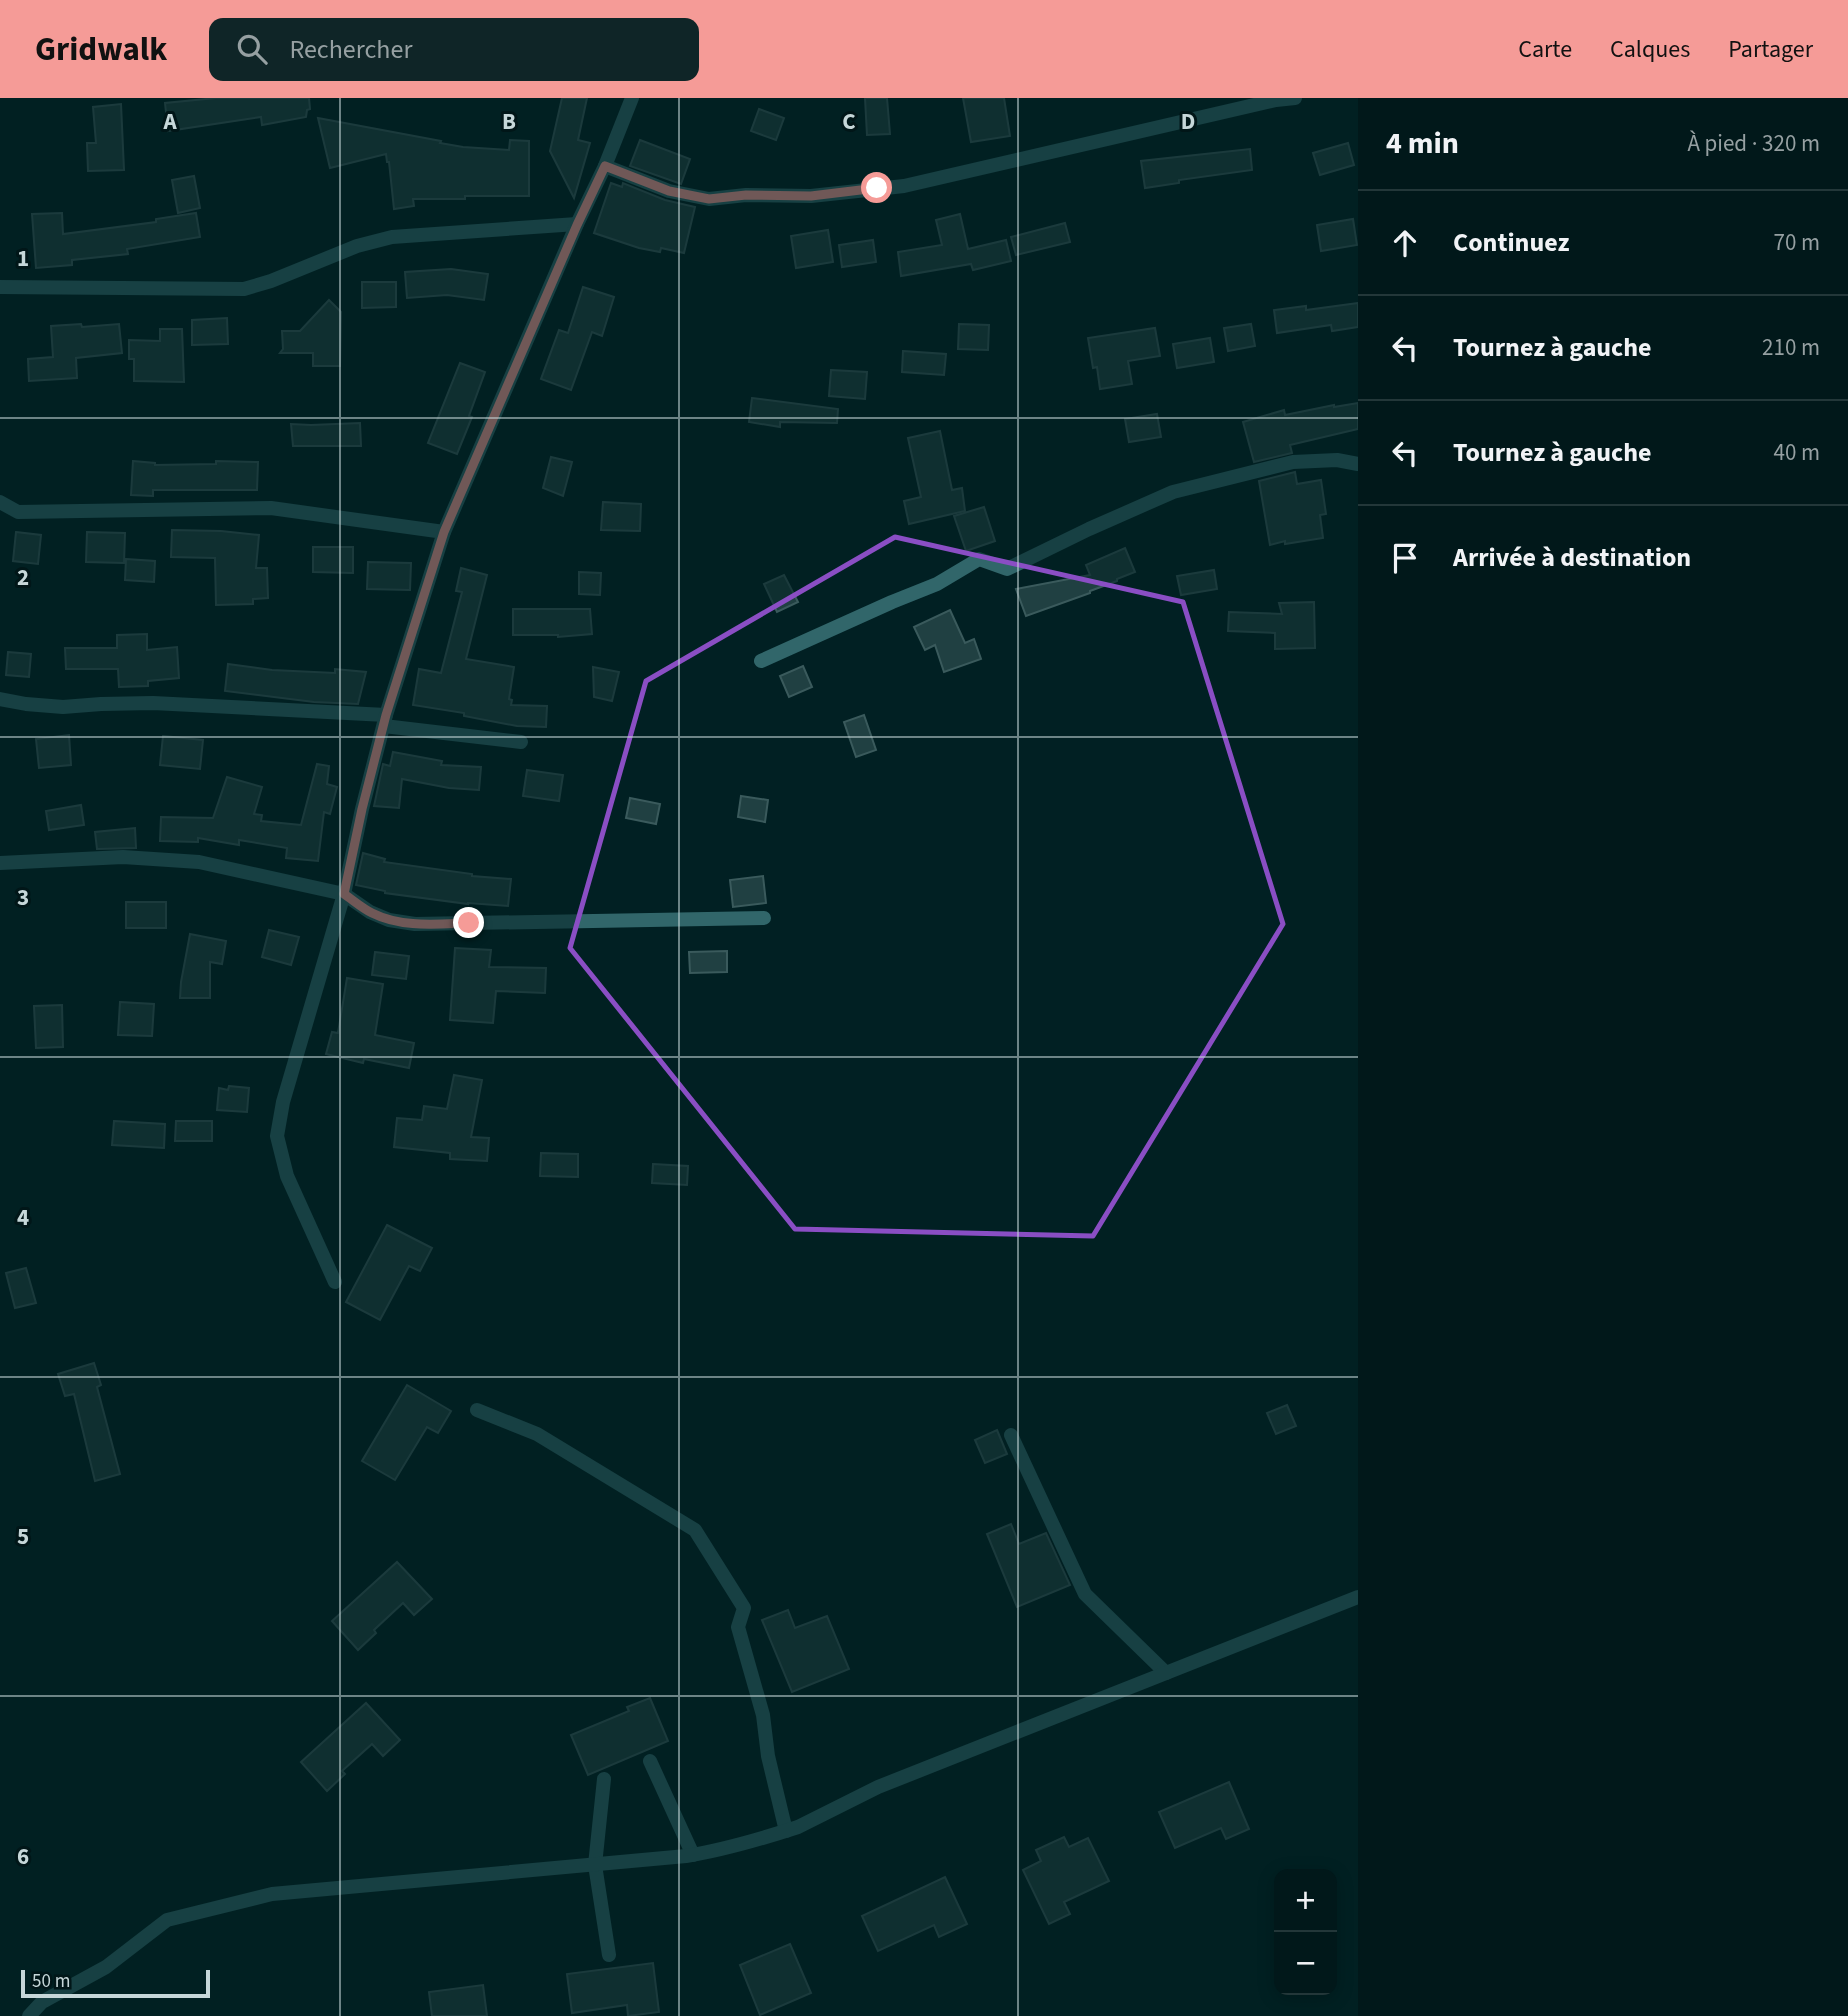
<!DOCTYPE html>
<html lang="fr">
<head>
<meta charset="utf-8">
<style>
	body { margin:0; font-family:"Source Sans 3",sans-serif; background:#0f2527; color:#f1f3f6 }
	.controls { position:absolute; right:21px; bottom:21px; display:grid; overflow:hidden; border-radius:14px; box-shadow:0 4px 18px #0003 }
	.controls button { width:63px; height:63px; display:grid; place-items:center; padding:0; border:0; border-bottom:2px solid #233739; background:#01181a; color:#f1f3f6; font:35px sans-serif }
	.scale { position:absolute; left:21px; bottom:18px; width:189px; box-sizing:border-box; padding-left:7px; border:4px solid #c6d7d9; border-top:0; font-size:19px; line-height:24px; white-space:nowrap; color:#c6d7d9; -webkit-text-stroke:5px #011618; paint-order:stroke }
	.stop { position:absolute; width:21px; height:21px; margin:-16px; border:5px solid #f59b97; border-radius:50%; background:#fff }
	.stop.end { background:#f59b97; border-color:#fff; box-shadow:0 2px 7px #0008 }
	.list { margin:0; padding:0; list-style:none }
	h2 { display:flex; justify-content:space-between; align-items:center; height:91px; margin:0; padding:0 28px; font-size:30px }
	h2 small { font-size:23px; font-weight:400; color:#96a0a2 }
	.list li { display:grid; grid-template-columns:46px 1fr auto; gap:21px; align-items:center; box-sizing:border-box; height:105px; padding:0 28px; border-top:2px solid #233739 }
	.list b { display:block; font-size:26px; white-space:nowrap }
	.list em { font-size:23px; font-style:normal; color:#96a0a2 }
	.icon { flex:none; width:38px; height:38px; fill:none; stroke:currentColor; stroke-width:2; stroke-linecap:round; stroke-linejoin:round }
	.map { position:relative; flex:none; width:1358px; height:1918px; overflow:hidden }
	header { display:flex; align-items:center; gap:42px; box-sizing:border-box; height:98px; padding:0 35px; background:#f59b97; color:#111 }
	header strong { font-size:33px }
	nav { display:flex; gap:38px; margin-inline-start:auto; font-size:24px }
	.search { width:490px; height:63px; background:#0f2527; display:flex; align-items:center; gap:18px; box-sizing:border-box; padding:0 24px; border-radius:14px; color:#96a0a2; font-size:26px }
	main { display:flex }
	aside { flex:1; background:#01181a }
	.map>svg:first-child { display:block }
	.building { fill:#204042; stroke:#3a5a5c; stroke-width:2 }
	.lines { fill:none; stroke-linecap:round; stroke-linejoin:round }
	.minor { stroke:#31666a; stroke-width:14 }
	.route { stroke:#f59b97; stroke-width:9 }
	.marked { fill:none; stroke:#8a4ec4; stroke-width:5; stroke-linejoin:round }
	.grid { fill:none; stroke:#c6d7d9; stroke-width:2; stroke-opacity:0.55 }
	.grid-label { font-size:23px; text-anchor:middle; font-weight:bold; fill:#c6d7d9; stroke:#011618; stroke-width:6; stroke-linejoin:round; paint-order:stroke }
</style>
</head>
<body>
<header>
<strong>Gridwalk</strong>
<div class="search"><svg class="icon" aria-label="search" viewBox="0 0 24 24"><circle cx="10" cy="10" r="6"/><path d="M15 15l6 6"/></svg>Rechercher</div>
<nav><a>Carte</a><a>Calques</a><a>Partager</a></nav>
</header>
<main>
<div class="map">
<svg width="1358" height="1918" viewBox="0 0 1358 1918">
	<rect width="100%" height="100%" fill="#012023"/>
	<!-- building -->
	<g class="building">
		<path d="M 216,0 L 309,0 L 310,11 L 307,12 L 306,19 L 262,27 L 261,19 L 168,33 L 165,5 Z"/>
		<path d="M 562,0 L 587,0 L 578,42 L 590,45 L 574,100 L 550,53 Z"/>
		<path d="M 865,0 L 887,0 L 890,36 L 867,37 Z"/>
		<path d="M 963,0 L 1004,0 L 1010,38 L 971,44 Z"/>
		<path d="M 121,6 L 124,72 L 88,73 L 87,45 L 96,45 L 93,9 Z"/>
		<path d="M 759,11 L 784,20 L 776,42 L 751,33 Z"/>
		<path d="M 318,20 L 441,43 L 440,45 L 463,49 L 509,52 L 510,42 L 529,43 L 529,98 L 465,98 L 465,101 L 413,101 L 414,108 L 394,111 L 389,64 L 387,64 L 386,56 L 330,70 Z"/>
		<path d="M 640,42 L 690,61 L 681,86 L 630,68 Z"/>
		<path d="M 1348,45 L 1354,67 L 1320,77 L 1313,55 Z"/>
		<path d="M 1250,51 L 1252,72 L 1179,82 L 1179,85 L 1145,90 L 1141,63 Z"/>
		<path d="M 194,78 L 200,110 L 178,115 L 172,82 Z"/>
		<path d="M 611,85 L 622,89 L 623,85 L 665,102 L 695,109 L 684,155 L 661,150 L 660,154 L 639,150 L 594,135 Z"/>
		<path d="M 62,115 L 63,136 L 156,124 L 156,121 L 196,115 L 200,139 L 127,151 L 128,156 L 72,162 L 72,167 L 36,170 L 32,116 Z"/>
		<path d="M 960,116 L 968,151 L 1006,142 L 1011,163 L 973,172 L 971,166 L 901,178 L 898,154 L 942,147 L 936,122 Z"/>
		<path d="M 1353,121 L 1357,147 L 1321,153 L 1317,127 Z"/>
		<path d="M 1065,125 L 1070,144 L 1016,157 L 1011,139 Z"/>
		<path d="M 828,132 L 833,164 L 796,170 L 791,138 Z"/>
		<path d="M 873,142 L 876,164 L 842,169 L 839,147 Z"/>
		<path d="M 451,171 L 488,176 L 484,202 L 447,197 L 407,200 L 405,174 Z"/>
		<path d="M 362,184 L 396,184 L 396,209 L 362,210 Z"/>
		<path d="M 583,189 L 614,199 L 602,238 L 592,234 L 571,292 L 541,281 L 559,232 L 568,235 Z"/>
		<path d="M 329,202 L 341,214 L 340,268 L 313,268 L 313,255 L 280,255 L 283,251 L 282,233 L 300,233 Z"/>
		<path d="M 1358,205 L 1358,229 L 1332,233 L 1331,227 L 1277,235 L 1274,212 L 1306,208 L 1306,212 Z"/>
		<path d="M 227,220 L 228,246 L 192,247 L 192,222 Z"/>
		<path d="M 81,226 L 82,229 L 119,226 L 122,255 L 76,260 L 77,280 L 29,283 L 28,261 L 53,259 L 51,228 Z"/>
		<path d="M 959,226 L 989,227 L 988,252 L 958,251 Z"/>
		<path d="M 1251,226 L 1255,248 L 1228,253 L 1224,230 Z"/>
		<path d="M 1155,230 L 1160,258 L 1128,263 L 1132,286 L 1100,291 L 1097,269 L 1093,270 L 1088,240 Z"/>
		<path d="M 160,231 L 182,231 L 184,284 L 134,283 L 134,261 L 129,261 L 129,242 L 160,243 Z"/>
		<path d="M 1210,240 L 1214,264 L 1177,270 L 1173,246 Z"/>
		<path d="M 903,253 L 946,256 L 944,277 L 902,274 Z"/>
		<path d="M 460,265 L 485,274 L 469,318 L 472,319 L 457,356 L 428,345 Z"/>
		<path d="M 831,272 L 867,274 L 865,301 L 829,298 Z"/>
		<path d="M 752,300 L 838,311 L 837,325 L 780,324 L 780,329 L 749,324 Z"/>
		<path d="M 1358,305 L 1358,331 L 1290,347 L 1292,355 L 1254,364 L 1243,324 L 1284,312 L 1285,317 L 1334,307 L 1334,309 Z"/>
		<path d="M 1157,316 L 1161,339 L 1129,344 L 1125,321 Z"/>
		<path d="M 360,325 L 361,348 L 293,348 L 291,326 L 311,327 Z"/>
		<path d="M 940,333 L 952,392 L 962,390 L 965,413 L 909,426 L 904,403 L 921,399 L 908,340 Z"/>
		<path d="M 551,359 L 572,364 L 563,398 L 543,390 Z"/>
		<path d="M 133,363 L 155,365 L 155,367 L 216,366 L 216,363 L 258,364 L 257,392 L 153,392 L 153,398 L 131,397 Z"/>
		<path d="M 1295,374 L 1297,386 L 1321,382 L 1326,416 L 1320,417 L 1323,440 L 1285,446 L 1285,443 L 1270,447 L 1259,383 Z"/>
		<path d="M 603,404 L 641,406 L 640,433 L 601,432 Z"/>
		<path d="M 984,409 L 995,443 L 966,453 L 954,418 Z"/>
		<path d="M 172,432 L 221,433 L 259,437 L 256,470 L 267,470 L 268,500 L 253,501 L 253,506 L 216,507 L 215,460 L 171,459 Z"/>
		<path d="M 16,434 L 41,437 L 38,466 L 13,463 Z"/>
		<path d="M 87,434 L 125,435 L 124,465 L 86,464 Z"/>
		<path d="M 313,449 L 353,449 L 353,475 L 313,474 Z"/>
		<path d="M 1125,450 L 1135,474 L 1117,481 L 1117,483 L 1090,493 L 1090,495 L 1026,518 L 1016,491 L 1090,477 L 1086,467 Z"/>
		<path d="M 126,461 L 155,463 L 154,484 L 125,482 Z"/>
		<path d="M 368,464 L 411,465 L 410,492 L 367,491 Z"/>
		<path d="M 461,470 L 487,477 L 466,561 L 514,569 L 509,601 L 512,602 L 511,607 L 547,608 L 546,629 L 517,628 L 464,618 L 464,615 L 413,607 L 419,571 L 441,575 L 462,494 L 456,493 Z"/>
		<path d="M 1214,472 L 1217,491 L 1181,497 L 1177,478 Z"/>
		<path d="M 579,474 L 601,475 L 600,497 L 579,496 Z"/>
		<path d="M 784,477 L 798,504 L 777,514 L 764,486 Z"/>
		<path d="M 1314,504 L 1315,550 L 1275,551 L 1275,535 L 1228,533 L 1229,514 L 1282,516 L 1279,505 Z"/>
		<path d="M 513,511 L 590,511 L 592,536 L 558,539 L 558,537 L 513,537 Z"/>
		<path d="M 950,512 L 965,545 L 974,541 L 981,561 L 944,574 L 935,547 L 925,552 L 914,529 Z"/>
		<path d="M 147,536 L 147,552 L 177,549 L 179,580 L 148,583 L 148,588 L 119,589 L 118,571 L 66,571 L 65,550 L 117,550 L 117,537 Z"/>
		<path d="M 8,554 L 31,556 L 29,579 L 6,577 Z"/>
		<path d="M 228,566 L 272,572 L 335,575 L 335,571 L 366,574 L 358,606 L 314,604 L 225,593 Z"/>
		<path d="M 803,568 L 812,589 L 789,599 L 780,578 Z"/>
		<path d="M 593,569 L 619,574 L 612,603 L 594,599 Z"/>
		<path d="M 864,617 L 876,652 L 856,659 L 844,624 Z"/>
		<path d="M 69,637 L 71,667 L 39,670 L 36,641 Z"/>
		<path d="M 163,638 L 203,642 L 200,671 L 160,667 Z"/>
		<path d="M 393,654 L 442,663 L 441,667 L 481,669 L 479,692 L 449,690 L 402,681 L 399,710 L 374,708 L 383,666 L 390,668 Z"/>
		<path d="M 317,666 L 329,668 L 327,686 L 337,689 L 330,716 L 324,714 L 318,763 L 286,760 L 287,750 L 239,742 L 239,747 L 198,740 L 198,744 L 160,743 L 161,719 L 213,720 L 227,679 L 262,689 L 254,716 L 262,717 L 261,723 L 301,727 Z"/>
		<path d="M 527,672 L 563,677 L 559,703 L 523,698 Z"/>
		<path d="M 741,698 L 768,702 L 765,724 L 738,719 Z"/>
		<path d="M 630,700 L 660,706 L 656,726 L 626,720 Z"/>
		<path d="M 81,707 L 84,727 L 49,732 L 46,713 Z"/>
		<path d="M 135,730 L 136,750 L 97,751 L 95,734 Z"/>
		<path d="M 363,755 L 385,761 L 384,764 L 472,776 L 472,778 L 511,781 L 508,808 L 468,805 L 468,806 L 385,795 L 385,793 L 356,787 Z"/>
		<path d="M 763,778 L 766,805 L 733,809 L 730,782 Z"/>
		<rect x="126" y="804" width="40" height="26"/>
		<path d="M 269,832 L 299,839 L 291,867 L 262,859 Z"/>
		<path d="M 190,836 L 226,843 L 222,866 L 210,864 L 210,900 L 180,900 L 181,884 Z"/>
		<path d="M 455,850 L 491,852 L 489,869 L 546,870 L 545,895 L 496,893 L 493,925 L 450,922 Z"/>
		<path d="M 727,853 L 727,874 L 690,875 L 689,854 Z"/>
		<path d="M 375,854 L 409,858 L 406,881 L 372,877 Z"/>
		<path d="M 347,880 L 383,886 L 375,937 L 414,945 L 409,970 L 364,961 L 363,965 L 326,956 L 332,934 L 338,935 Z"/>
		<path d="M 120,904 L 154,906 L 152,938 L 118,937 Z"/>
		<path d="M 62,907 L 63,949 L 36,950 L 34,908 Z"/>
		<path d="M 454,977 L 482,982 L 471,1039 L 489,1040 L 487,1063 L 450,1061 L 450,1055 L 394,1049 L 397,1020 L 422,1022 L 424,1008 L 447,1011 Z"/>
		<path d="M 229,988 L 249,990 L 247,1014 L 217,1012 L 219,990 L 228,992 Z"/>
		<path d="M 114,1023 L 165,1026 L 164,1050 L 112,1047 Z"/>
		<path d="M 176,1023 L 212,1023 L 212,1043 L 175,1043 Z"/>
		<path d="M 541,1055 L 578,1056 L 578,1079 L 540,1078 Z"/>
		<path d="M 653,1066 L 688,1068 L 687,1087 L 652,1085 Z"/>
		<path d="M 387,1127 L 432,1150 L 420,1173 L 409,1168 L 380,1222 L 346,1204 Z"/>
		<path d="M 26,1170 L 36,1205 L 15,1210 L 6,1175 Z"/>
		<path d="M 94,1265 L 101,1287 L 97,1289 L 120,1376 L 95,1383 L 74,1296 L 65,1298 L 58,1276 Z"/>
		<path d="M 407,1287 L 451,1313 L 438,1335 L 427,1329 L 395,1382 L 362,1363 Z"/>
		<path d="M 1287,1307 L 1296,1328 L 1276,1336 L 1267,1315 Z"/>
		<path d="M 997,1332 L 1007,1356 L 985,1365 L 975,1342 Z"/>
		<path d="M 1011,1426 L 1019,1446 L 1046,1435 L 1070,1487 L 1017,1509 L 987,1436 Z"/>
		<path d="M 397,1464 L 432,1501 L 414,1517 L 403,1505 L 374,1532 L 376,1535 L 358,1552 L 332,1523 Z"/>
		<path d="M 788,1512 L 795,1530 L 827,1518 L 849,1571 L 792,1594 L 762,1522 Z"/>
		<path d="M 650,1600 L 668,1643 L 588,1677 L 571,1637 L 629,1613 L 627,1609 Z"/>
		<path d="M 366,1605 L 400,1642 L 383,1658 L 372,1646 L 342,1673 L 345,1676 L 327,1693 L 301,1664 Z"/>
		<path d="M 1229,1684 L 1249,1731 L 1226,1741 L 1221,1730 L 1175,1750 L 1159,1714 Z"/>
		<path d="M 1064,1739 L 1069,1749 L 1088,1740 L 1109,1783 L 1064,1804 L 1070,1816 L 1049,1826 L 1023,1772 L 1041,1763 L 1036,1752 Z"/>
		<path d="M 945,1779 L 967,1826 L 939,1839 L 934,1827 L 878,1853 L 862,1818 Z"/>
		<path d="M 790,1846 L 811,1895 L 760,1917 L 740,1867 Z"/>
		<path d="M 653,1865 L 659,1914 L 628,1918 L 627,1907 L 572,1915 L 567,1876 Z"/>
		<path d="M 483,1887 L 487,1918 L 432,1918 L 429,1894 Z"/>
	</g>
	<g class="lines">
		<!-- minor -->
		<g class="minor">
			<path d="M 605,68 L 669,93 L 709,101 L 746,97 L 811,98 L 904,88 L 1276,2 L 1295,0"/>
			<path d="M 0,189 L 244,191 L 271,183 L 357,148 L 392,139 L 577,126"/>
			<path d="M 0,404 L 18,414 L 271,410 L 444,434"/>
			<path d="M 761,563 L 892,504 L 937,486 L 979,461 L 1007,471 L 1089,431 L 1173,394 L 1293,364 L 1337,362 L 1358,366"/>
			<path d="M 0,601 L 26,606 L 63,609 L 101,606 L 153,605 L 386,617"/>
			<path d="M 384,628 L 521,644"/>
			<path d="M 0,765 L 123,759 L 199,764 L 344,796 L 370,814 L 389,822 L 415,826 L 764,820"/>
			<path d="M 335,1184 L 287,1078 L 277,1038 L 283,1004 L 344,796 L 362,711 L 386,617 L 444,434 L 577,126 L 605,68 L 632,0"/>
			<path d="M 477,1312 L 537,1336 L 695,1432 L 744,1510 L 738,1529 L 763,1617 L 768,1658 L 786,1733"/>
			<path d="M 1011,1337 L 1085,1496 L 1166,1575"/>
			<path d="M 650,1663 L 693,1757"/>
			<path d="M 604,1681 L 595,1767 L 609,1857"/>
			<path d="M 29,1918 L 42,1904 L 106,1869 L 167,1822 L 272,1796 L 686,1758 C 724,1752 761,1741 798,1729 L 878,1689 L 1358,1499"/>
		</g>
	</g>
	<g class="lines">
		<!-- route -->
		<path class="route" d="M 469,825 C 436,826 402,830 372,815 C 362,810 353,802 344,796 L 362,711 L 386,617 L 444,434 L 577,127 L 605,68 L 669,93 L 709,101 L 746,97 L 811,98 L 877,90"/>
	</g>
	<!-- marked area -->
	<path d="M0 0H1358V1918H0ZM 895,439 L 1183,504 L 1283,826 L 1093,1138 L 795,1131 L 570,850 L 646,583 Z" fill="#012023" fill-opacity=".55" fill-rule="evenodd"/>
	<path class="marked" d="M 895,439 L 1183,504 L 1283,826 L 1093,1138 L 795,1131 L 570,850 L 646,583 Z"/>
	<!-- grid -->
	<path class="grid" d="M 340,0 L 340,1918M 679,0 L 679,1918M 1018,0 L 1018,1918M 0,320 L 1358,320M 0,639 L 1358,639M 0,959 L 1358,959M 0,1279 L 1358,1279M 0,1598 L 1358,1598"/>
	<g class="grid-label">
		<text x="170" y="31">A</text>
		<text x="509" y="31">B</text>
		<text x="849" y="31">C</text>
		<text x="1188" y="31">D</text>
		<text x="23" y="168">1</text>
		<text x="23" y="487">2</text>
		<text x="23" y="807">3</text>
		<text x="23" y="1127">4</text>
		<text x="23" y="1446">5</text>
		<text x="23" y="1766">6</text>
	</g>
</svg>
<div class="controls">
<button>+</button>
<button>−</button>
</div>
<div class="scale">50 m</div>
<div class="stop" style="left:877px;top:90px"></div>
<div class="stop end" style="left:469px;top:825px"></div>
</div>
<aside>
<h2>4 min<small>À pied · 320 m</small></h2>
<ul class="list">
<li><svg class="icon" aria-label="ahead" viewBox="0 0 24 24"><path d="M12 20V5M6 11l6-6 6 6"/></svg><div><b>Continuez</b></div><em>70 m</em></li>
<li><svg class="icon" aria-label="left" viewBox="0 0 24 24"><path d="M17 20v-9H6M10 6l-5 5 5 5"/></svg><div><b>Tournez à gauche</b></div><em>210 m</em></li>
<li><svg class="icon" aria-label="left" viewBox="0 0 24 24"><path d="M17 20v-9H6M10 6l-5 5 5 5"/></svg><div><b>Tournez à gauche</b></div><em>40 m</em></li>
<li><svg class="icon" aria-label="arrive" viewBox="0 0 24 24"><path d="M6 21V4h12l-3 4 3 4H6"/></svg><div><b>Arrivée à destination</b></div></li>
</ul>
</aside>
</main>
</body>
</html>
